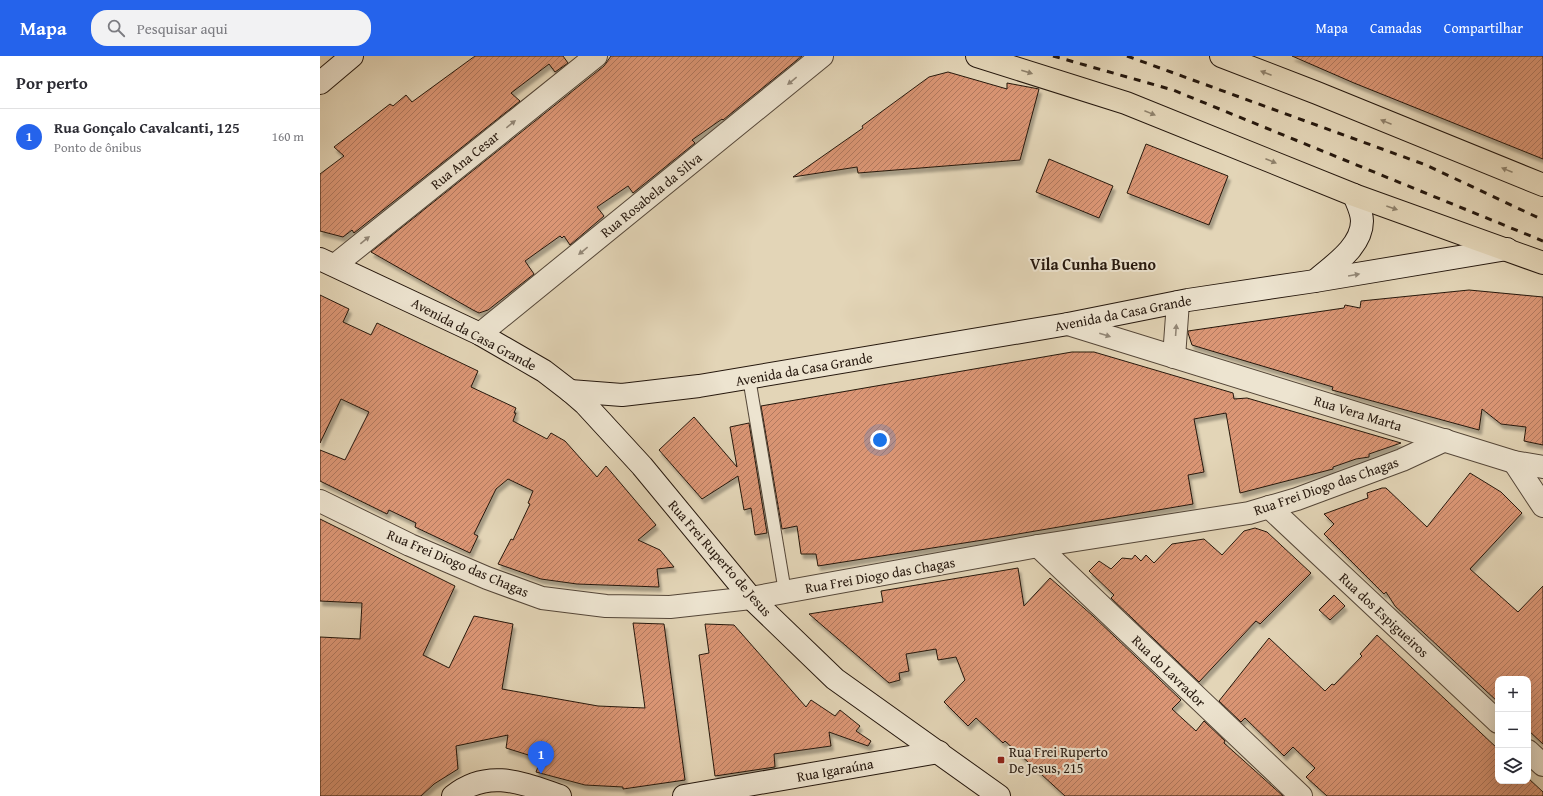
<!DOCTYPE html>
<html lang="pt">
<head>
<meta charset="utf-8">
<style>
	body { margin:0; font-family:"Gentium Book Plus",serif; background:#f2f2f3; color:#2b2b33 }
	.controls { position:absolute; right:12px; bottom:12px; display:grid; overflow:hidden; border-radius:8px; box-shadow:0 4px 16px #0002 }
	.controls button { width:36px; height:36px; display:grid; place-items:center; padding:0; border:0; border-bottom:1px solid #e1e1e2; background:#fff; color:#2b2b33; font:20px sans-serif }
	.you { position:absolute; left:560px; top:384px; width:14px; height:14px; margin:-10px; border:3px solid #fff; border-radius:50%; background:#1a73e8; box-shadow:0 0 0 6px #1a73e833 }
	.badge { display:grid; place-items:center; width:26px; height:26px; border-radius:50%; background:#2563eb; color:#fff; font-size:13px; font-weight:700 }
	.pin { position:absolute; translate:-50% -33px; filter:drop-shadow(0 1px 2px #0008) }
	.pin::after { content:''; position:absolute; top:21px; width:14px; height:12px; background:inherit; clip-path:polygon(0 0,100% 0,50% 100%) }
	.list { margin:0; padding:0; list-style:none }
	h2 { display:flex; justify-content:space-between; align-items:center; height:52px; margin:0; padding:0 16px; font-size:17px }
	h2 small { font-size:13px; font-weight:400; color:#7c7c81 }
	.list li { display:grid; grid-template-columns:26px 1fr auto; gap:12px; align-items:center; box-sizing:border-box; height:56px; padding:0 16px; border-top:1px solid #e1e1e2 }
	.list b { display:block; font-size:15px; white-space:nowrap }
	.list p { margin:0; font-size:13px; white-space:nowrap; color:#7c7c81 }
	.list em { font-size:13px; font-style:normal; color:#7c7c81 }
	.icon { flex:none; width:22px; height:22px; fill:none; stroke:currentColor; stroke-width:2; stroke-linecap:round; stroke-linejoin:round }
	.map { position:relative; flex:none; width:1223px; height:740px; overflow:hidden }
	header { display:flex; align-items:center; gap:24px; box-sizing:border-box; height:56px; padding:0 20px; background:#2563eb; color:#fff }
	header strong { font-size:19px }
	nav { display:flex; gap:22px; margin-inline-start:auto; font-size:14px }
	.search { width:280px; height:36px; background:#f2f2f3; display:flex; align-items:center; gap:10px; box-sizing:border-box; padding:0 14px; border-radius:16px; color:#7c7c81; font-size:15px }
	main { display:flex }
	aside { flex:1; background:#fff }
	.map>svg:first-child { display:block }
	.building { fill:url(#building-hatch); stroke:#25170d; filter:url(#shadow) }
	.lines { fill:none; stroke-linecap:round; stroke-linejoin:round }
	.lane-casing { stroke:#544638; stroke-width:14 }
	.street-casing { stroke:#544638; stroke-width:24 }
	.secondary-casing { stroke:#25170d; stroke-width:24 }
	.primary-casing { stroke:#25170d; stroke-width:24 }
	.lane { stroke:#ede4d0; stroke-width:12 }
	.street { stroke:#ede4d0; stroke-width:22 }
	.secondary { stroke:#ede4d0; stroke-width:22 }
	.primary { stroke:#e3d5b7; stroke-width:22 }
	.rail { stroke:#25170d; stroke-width:3; stroke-dasharray:7 7; stroke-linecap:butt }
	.oneway { fill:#8e806a }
	.oneway2 { fill:#938878 }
	.poi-dot { fill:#8f2418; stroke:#ede4d0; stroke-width:1.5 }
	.labels { text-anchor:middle; stroke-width:4; stroke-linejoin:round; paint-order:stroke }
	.street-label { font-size:14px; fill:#25170d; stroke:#ede4d0 }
	.poi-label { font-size:14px; fill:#25170d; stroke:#ede4d0; text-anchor:start }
	.quarter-label { font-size:16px; font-weight:bold; fill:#25170d; stroke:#ede4d0 }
</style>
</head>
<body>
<header>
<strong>Mapa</strong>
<div class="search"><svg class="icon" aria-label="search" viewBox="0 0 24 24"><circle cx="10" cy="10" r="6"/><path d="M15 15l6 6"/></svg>Pesquisar aqui</div>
<nav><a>Mapa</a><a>Camadas</a><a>Compartilhar</a></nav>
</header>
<main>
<aside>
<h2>Por perto<small></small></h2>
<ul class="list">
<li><span class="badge">1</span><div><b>Rua Gonçalo Cavalcanti, 125</b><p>Ponto de ônibus</p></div><em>160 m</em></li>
</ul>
</aside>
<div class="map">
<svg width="1223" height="740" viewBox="0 0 1223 740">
	<defs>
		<pattern id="building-hatch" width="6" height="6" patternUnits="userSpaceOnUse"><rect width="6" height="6" fill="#db9675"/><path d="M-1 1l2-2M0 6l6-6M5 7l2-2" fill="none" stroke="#b1795e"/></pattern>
		<filter id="shadow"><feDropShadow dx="2.5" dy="4.5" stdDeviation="1" flood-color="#0004"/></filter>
	</defs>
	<rect width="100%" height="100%" fill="#e3d5b7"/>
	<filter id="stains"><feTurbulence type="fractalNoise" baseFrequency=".005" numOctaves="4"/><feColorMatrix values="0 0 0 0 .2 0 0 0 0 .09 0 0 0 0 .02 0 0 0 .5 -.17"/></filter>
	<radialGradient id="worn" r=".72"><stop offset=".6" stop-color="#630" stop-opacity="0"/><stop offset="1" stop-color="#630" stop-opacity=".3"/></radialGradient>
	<!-- building -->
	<g class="building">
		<path d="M 155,0 L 243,0 L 248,7 L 235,16 L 229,8 L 191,37 L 200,45 L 34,177 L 32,174 L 23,181 L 0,175 L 0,118 L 24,100 L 14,91 L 70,48 L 73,50 L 86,39 L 92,46 Z"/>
		<path d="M 291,0 L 482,0 L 403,64 L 402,63 L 372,84 L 375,87 L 313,137 L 308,130 L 277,151 L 284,160 L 250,189 L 244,180 L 242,182 L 240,180 L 205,205 L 214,218 L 168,254 L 159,257 L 153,254 L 51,196 L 284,10 Z"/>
		<path d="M 972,0 L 1223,0 L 1223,103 L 1034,27 Z"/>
		<path d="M 628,16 L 687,33 L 687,27 L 719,33 L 700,104 L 538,117 L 537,111 L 473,121 L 543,72 L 542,70 L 609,21 Z"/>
		<path d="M 826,88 L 908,120 L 889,169 L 807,137 Z"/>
		<path d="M 729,103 L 793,130 L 779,162 L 716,136 Z"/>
		<path d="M 1149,234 L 1223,241 L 1223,389 L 1204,385 L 1206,371 L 1181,368 L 1162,353 L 1159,374 L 1012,334 L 1013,331 L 885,293 L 872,289 L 868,277 L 868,275 L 1024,252 L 1025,249 L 1040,252 L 1041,245 Z"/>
		<path d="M 0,239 L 29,253 L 23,266 L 51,279 L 57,267 L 158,315 L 151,331 L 196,352 L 194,357 L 196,357 L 193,365 L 227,383 L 231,377 L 245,385 L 277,421 L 286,410 L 336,469 L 318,484 L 340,494 L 354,511 L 337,513 L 339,531 L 257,528 L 221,523 L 178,508 L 191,483 L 193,484 L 210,448 L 208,447 L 213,435 L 188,423 L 176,433 L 154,478 L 158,480 L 150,497 L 95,471 L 96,467 L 69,454 L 67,458 L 0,425 L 0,394 L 25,404 L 49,356 L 21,343 L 0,387 Z"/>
		<path d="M 752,296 L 774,296 L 913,337 L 914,343 L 927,342 L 1081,387 L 1049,398 L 1049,401 L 1036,403 L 1013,411 L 1013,413 L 920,437 L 906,357 L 874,363 L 884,416 L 868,419 L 873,448 L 663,484 L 498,510 L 496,498 L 481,498 L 477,470 L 462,473 L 441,350 Z"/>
		<path d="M 374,361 L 417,411 L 410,371 L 429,367 L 447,477 L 435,479 L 431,452 L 424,454 L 418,420 L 382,443 L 339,394 Z"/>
		<path d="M 1150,417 L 1181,436 L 1202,457 L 1150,513 L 1198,556 L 1223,530 L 1223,688 L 1208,674 L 1208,623 L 1178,623 L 1178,646 L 1075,550 L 1066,536 L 1064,538 L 1004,478 L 1014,468 L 1004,458 L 1048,442 L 1047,437 L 1062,432 L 1066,432 L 1107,471 Z"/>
		<path d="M 0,463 L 135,530 L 103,599 L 129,612 L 154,560 L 193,568 L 182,633 L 278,650 L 325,652 L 313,567 L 344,568 L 365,724 L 303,733 L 303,731 L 265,729 L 216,716 L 221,703 L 186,692 L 188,679 L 136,690 L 138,713 L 114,728 L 101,740 L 0,740 L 0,581 L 40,583 L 42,547 L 0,545 Z"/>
		<path d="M 935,472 L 947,476 L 991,517 L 940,568 L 936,565 L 879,626 L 791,542 L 794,539 L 769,515 L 779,505 L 791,513 L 802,502 L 812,503 L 815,499 L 821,505 L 826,499 L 834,507 L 852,488 L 884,483 L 902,499 L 924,475 Z"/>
		<path d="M 698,512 L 704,550 L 730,522 L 773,560 L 861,644 L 852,653 L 876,675 L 884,665 L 905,685 L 904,687 L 963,740 L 745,740 L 685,685 L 683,687 L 656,662 L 648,670 L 624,646 L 645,624 L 636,601 L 618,604 L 616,593 L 586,598 L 589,615 L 579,617 L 580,624 L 569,627 L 489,558 L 563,546 L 561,535 Z"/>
		<path d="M 1014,539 L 1025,550 L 1010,564 L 999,554 Z"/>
		<path d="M 385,568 L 414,569 L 486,651 L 491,644 L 515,660 L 520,654 L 540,670 L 536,675 L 551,685 L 548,690 L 509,676 L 511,690 L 454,698 L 455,711 L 395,720 L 379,599 L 389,597 Z"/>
		<path d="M 1057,579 L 1178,693 L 1178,725 L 1208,725 L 1208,722 L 1223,736 L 1223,740 L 1007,740 L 986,721 L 995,712 L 973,691 L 964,700 L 925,662 L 921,666 L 899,645 L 949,582 L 1005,635 L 1012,628 L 1014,629 L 1042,600 L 1040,598 Z"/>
	</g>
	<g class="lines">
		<defs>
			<path id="lane" d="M 429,322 L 465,536"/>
			<g id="street">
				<path d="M 15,209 L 276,0"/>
				<path d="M 748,268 L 1194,406 L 1223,411"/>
				<path d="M 160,278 L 502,0"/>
				<path d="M 854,301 L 858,246"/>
				<path d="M 1194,406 L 1223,450"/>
				<path d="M 0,445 L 90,489 L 167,522 L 222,542 L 286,550 L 350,551 L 431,542 L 718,490 L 929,457 L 977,443 L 1082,404 L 1125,384"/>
				<path d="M 949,451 L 1178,666"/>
				<path d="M 718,490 L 981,740"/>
				<path d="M 1208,695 L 1223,709"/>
			</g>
			<g id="secondary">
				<path d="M 0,27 L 32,0"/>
				<path d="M 0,203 L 160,278 L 224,315 L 250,335 L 265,348 L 322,410 L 431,542 L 515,623 L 679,740"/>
				<path d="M 995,225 C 1012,210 1042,191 1042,165 C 1042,156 1037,147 1034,139"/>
				<path d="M 250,335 L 302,339 L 379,330 L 748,268 L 868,244 L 995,225 L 1187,193"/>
				<path d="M 133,740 C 168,712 202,727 240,740"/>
				<path d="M 364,740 L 619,696"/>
			</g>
			<g id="primary">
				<path d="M 657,0 L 806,47 L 1034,139 L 1223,207"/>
				<path d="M 901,0 L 997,37 L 1223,129"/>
			</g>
		</defs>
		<!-- lane casing -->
		<use href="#lane" class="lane-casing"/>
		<!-- street casing -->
		<use href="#street" class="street-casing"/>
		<!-- secondary casing -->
		<use href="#secondary" class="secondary-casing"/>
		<!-- primary casing -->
		<use href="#primary" class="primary-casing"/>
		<!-- lane -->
		<use href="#lane" class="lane"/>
		<!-- street -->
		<use href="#street" class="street"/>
		<!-- secondary -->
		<use href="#secondary" class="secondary"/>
		<!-- primary -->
		<use href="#primary" class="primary"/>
		<!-- rail -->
		<g class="rail">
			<path d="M 733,0 L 853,34 L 1223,185"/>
			<path d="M 807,0 L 1106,109 L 1223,164"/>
		</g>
	</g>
	<!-- one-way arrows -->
	<defs><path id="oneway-solid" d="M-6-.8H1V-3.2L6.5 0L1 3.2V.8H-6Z"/></defs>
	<g class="oneway">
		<use href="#oneway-solid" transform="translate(707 16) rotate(18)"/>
		<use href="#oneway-solid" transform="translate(946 17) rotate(-159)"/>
		<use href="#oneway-solid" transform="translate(830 57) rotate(22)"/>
		<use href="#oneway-solid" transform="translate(1066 66) rotate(-158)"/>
		<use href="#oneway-solid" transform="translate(951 105) rotate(22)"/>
		<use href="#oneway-solid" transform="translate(1187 114) rotate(-158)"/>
		<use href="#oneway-solid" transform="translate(1072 152) rotate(19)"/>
	</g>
	<g class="oneway2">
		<use href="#oneway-solid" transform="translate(472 25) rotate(141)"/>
		<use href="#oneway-solid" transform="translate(191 68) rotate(-39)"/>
		<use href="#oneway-solid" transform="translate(45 184) rotate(-39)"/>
		<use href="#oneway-solid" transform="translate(263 195) rotate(141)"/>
		<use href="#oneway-solid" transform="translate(1034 219) rotate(-10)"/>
		<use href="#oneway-solid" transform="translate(856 274) rotate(-86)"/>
		<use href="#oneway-solid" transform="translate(785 279) rotate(17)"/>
	</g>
	<!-- markers -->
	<rect class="poi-dot" x="677" y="700" width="8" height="8" rx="2"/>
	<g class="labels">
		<!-- street labels -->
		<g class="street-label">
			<text transform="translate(145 104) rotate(-39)" y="5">Rua Ana Cesar</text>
			<text transform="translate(331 139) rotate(-39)" y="5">Rua Rosabela da Silva</text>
			<text transform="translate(803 257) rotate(-11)" y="5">Avenida da Casa Grande</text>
			<text transform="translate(154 278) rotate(28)" y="5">Avenida da Casa Grande</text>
			<text transform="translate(484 313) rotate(-10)" y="5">Avenida da Casa Grande</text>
			<text transform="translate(1038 357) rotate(17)" y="5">Rua Vera Marta</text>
			<text transform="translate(1006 430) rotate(-19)" y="5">Rua Frei Diogo das Chagas</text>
			<text transform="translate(400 502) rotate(49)" y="5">Rua Frei Ruperto de Jesus</text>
			<text transform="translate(138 507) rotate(23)" y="5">Rua Frei Diogo das Chagas</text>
			<text transform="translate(560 519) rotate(-10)" y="5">Rua Frei Diogo das Chagas</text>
			<text transform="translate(1064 559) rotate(43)" y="5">Rua dos Espigueiros</text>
			<text transform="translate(849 615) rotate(44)" y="5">Rua do Lavrador</text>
			<text transform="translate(515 714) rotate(-10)" y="5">Rua Igaraúna</text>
		</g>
		<!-- poi labels -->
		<g class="poi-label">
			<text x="689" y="701">Rua Frei Ruperto<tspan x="689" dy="16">De Jesus, 215</tspan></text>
		</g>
		<!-- quarter labels -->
		<g class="quarter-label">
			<text x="773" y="214">Vila Cunha Bueno</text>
		</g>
	</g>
	<rect width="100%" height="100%" filter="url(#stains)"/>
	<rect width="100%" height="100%" fill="url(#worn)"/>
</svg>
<div class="controls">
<button>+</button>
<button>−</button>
<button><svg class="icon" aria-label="layers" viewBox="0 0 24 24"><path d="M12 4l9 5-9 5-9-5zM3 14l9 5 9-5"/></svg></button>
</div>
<div class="you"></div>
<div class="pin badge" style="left:221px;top:718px">1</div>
</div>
</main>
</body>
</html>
